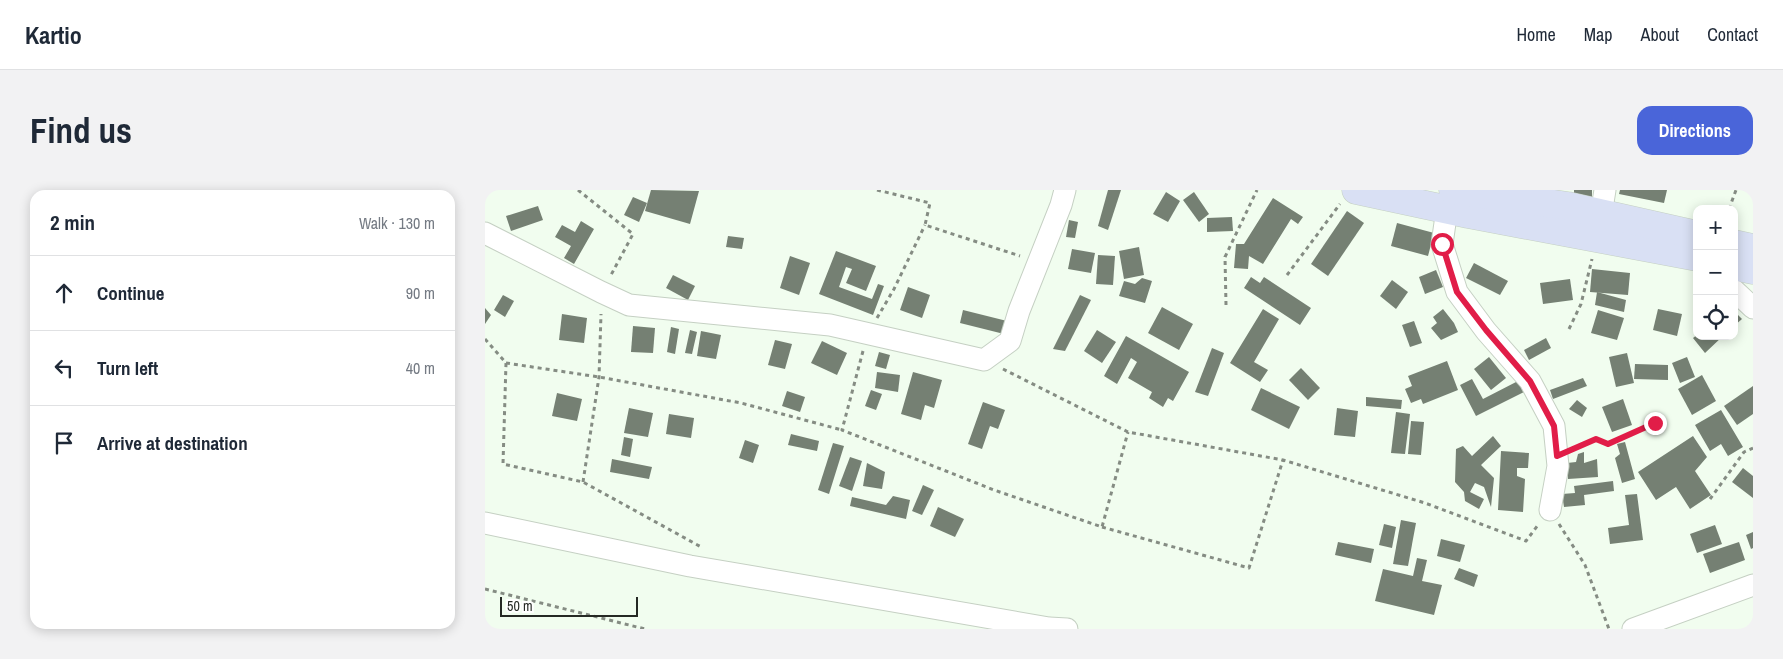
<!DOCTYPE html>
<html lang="en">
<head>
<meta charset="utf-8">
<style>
	body { margin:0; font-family:"Archivo Narrow",sans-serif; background:#f2f2f3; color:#1f2937 }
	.controls { position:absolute; right:15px; top:15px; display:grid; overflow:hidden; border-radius:10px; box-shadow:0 2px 12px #0003 }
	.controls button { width:45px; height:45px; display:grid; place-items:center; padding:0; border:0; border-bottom:1px solid #e0e1e3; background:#fff; color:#1f2937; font:25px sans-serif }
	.scale { position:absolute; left:15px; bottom:12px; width:138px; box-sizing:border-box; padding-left:5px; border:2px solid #252924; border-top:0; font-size:14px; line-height:18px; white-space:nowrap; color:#252924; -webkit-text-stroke:4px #fff; paint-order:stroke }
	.stop { position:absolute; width:15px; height:15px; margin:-11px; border:4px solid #e11d48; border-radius:50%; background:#fff }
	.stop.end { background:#e11d48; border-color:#fff; box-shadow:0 1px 5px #0008 }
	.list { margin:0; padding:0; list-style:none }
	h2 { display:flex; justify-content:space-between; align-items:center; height:65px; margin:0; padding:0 20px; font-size:21px }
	h2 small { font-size:16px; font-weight:400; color:#747a83 }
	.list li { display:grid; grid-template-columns:32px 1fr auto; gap:15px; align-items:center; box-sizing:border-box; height:75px; padding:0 20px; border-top:1px solid #e0e1e3 }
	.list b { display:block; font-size:19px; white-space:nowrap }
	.list em { font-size:16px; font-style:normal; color:#747a83 }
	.icon { flex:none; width:28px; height:28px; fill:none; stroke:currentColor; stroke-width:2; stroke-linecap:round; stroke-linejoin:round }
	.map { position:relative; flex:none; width:1268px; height:439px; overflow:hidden; border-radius:15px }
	header { display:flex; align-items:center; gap:30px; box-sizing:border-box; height:70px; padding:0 25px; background:#fff; border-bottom:1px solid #e0e1e3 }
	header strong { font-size:24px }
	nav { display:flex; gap:28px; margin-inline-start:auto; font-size:18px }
	.intro { display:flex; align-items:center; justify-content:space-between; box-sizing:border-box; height:120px; padding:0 30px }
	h1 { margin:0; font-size:35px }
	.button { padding:12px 22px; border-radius:15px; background:#4a65d9; color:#fff; font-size:18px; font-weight:700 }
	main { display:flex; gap:30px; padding:0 30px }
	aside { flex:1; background:#fff; border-radius:15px; box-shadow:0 2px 12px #0003 }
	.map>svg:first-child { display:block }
	.building { fill:#758073 }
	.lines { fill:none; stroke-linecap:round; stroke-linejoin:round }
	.street-casing { stroke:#c5d0c3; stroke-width:23 }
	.secondary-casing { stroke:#c5d0c3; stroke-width:29 }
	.path { stroke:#858c83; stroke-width:3; stroke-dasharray:4 4; stroke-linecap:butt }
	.street { stroke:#fff; stroke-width:21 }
	.secondary { stroke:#d9e0f4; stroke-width:28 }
	.route { stroke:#e11d48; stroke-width:6 }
</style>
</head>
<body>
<header>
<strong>Kartio</strong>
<nav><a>Home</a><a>Map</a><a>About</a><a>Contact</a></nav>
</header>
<div class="intro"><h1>Find us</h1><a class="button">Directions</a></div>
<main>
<aside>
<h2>2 min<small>Walk · 130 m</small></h2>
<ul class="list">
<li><svg class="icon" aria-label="ahead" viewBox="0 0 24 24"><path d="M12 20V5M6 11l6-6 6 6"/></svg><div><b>Continue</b></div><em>90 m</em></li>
<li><svg class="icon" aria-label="left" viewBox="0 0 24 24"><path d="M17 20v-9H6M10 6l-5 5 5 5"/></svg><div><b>Turn left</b></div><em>40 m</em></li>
<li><svg class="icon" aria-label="arrive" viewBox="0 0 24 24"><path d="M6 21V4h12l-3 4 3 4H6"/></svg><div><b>Arrive at destination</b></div></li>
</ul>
</aside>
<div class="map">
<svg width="1268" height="439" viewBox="0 0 1268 439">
	<rect width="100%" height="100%" fill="#f1fdef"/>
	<!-- building -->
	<g class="building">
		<path d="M 166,0 L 214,1 L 205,34 L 160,21 Z"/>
		<path d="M 623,0 L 636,0 L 623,40 L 613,36 Z"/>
		<rect x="1089" y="0" width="18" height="8"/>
		<path d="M 1135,0 L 1182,0 L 1179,13 L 1134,4 Z"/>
		<path d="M 681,2 L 695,11 L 683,32 L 668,24 Z"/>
		<path d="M 709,2 L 724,24 L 714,32 L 698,10 Z"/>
		<path d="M 148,7 L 162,13 L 154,32 L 139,25 Z"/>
		<path d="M 788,8 L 818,27 L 813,34 L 806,29 L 778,74 L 764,66 L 763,79 L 749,78 L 751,54 L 759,54 Z"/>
		<path d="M 53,16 L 58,30 L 26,41 L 21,26 Z"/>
		<path d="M 862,21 L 879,33 L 843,86 L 826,74 Z"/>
		<path d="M 747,27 L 748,41 L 722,42 L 722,28 Z"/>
		<path d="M 584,30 L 593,32 L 590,48 L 581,47 Z"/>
		<path d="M 96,31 L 109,39 L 89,74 L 79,68 L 86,56 L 70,47 L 77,35 L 90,42 Z"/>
		<path d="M 912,33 L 949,43 L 943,66 L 906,56 Z"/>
		<path d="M 243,46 L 259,48 L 257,59 L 241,57 Z"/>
		<path d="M 654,57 L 659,85 L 639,89 L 634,61 Z"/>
		<path d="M 587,59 L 610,63 L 606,83 L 583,79 Z"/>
		<path d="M 351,61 L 391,76 L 381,101 L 361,93 L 367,79 L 361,77 L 354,97 L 387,109 L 393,94 L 399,96 L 388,125 L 334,104 Z"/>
		<path d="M 613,65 L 630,66 L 628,95 L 611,94 Z"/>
		<path d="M 305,66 L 325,73 L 314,105 L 295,98 Z"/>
		<path d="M 989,73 L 1023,91 L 1015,105 L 981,88 Z"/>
		<path d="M 1107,79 L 1145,83 L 1143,105 L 1105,102 Z"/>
		<path d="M 951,80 L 958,97 L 940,104 L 934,87 Z"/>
		<path d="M 188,85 L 210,96 L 203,110 L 181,98 Z"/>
		<path d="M 766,87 L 775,93 L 779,87 L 826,118 L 815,135 L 759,98 Z"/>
		<path d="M 657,88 L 667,91 L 660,113 L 634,106 L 639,91 L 650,94 Z"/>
		<path d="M 1085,89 L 1088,110 L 1058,114 L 1055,93 Z"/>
		<path d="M 907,90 L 923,102 L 911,119 L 895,106 Z"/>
		<path d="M 423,97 L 445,105 L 437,128 L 415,120 Z"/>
		<path d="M 1112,102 L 1141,110 L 1139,122 L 1110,115 Z"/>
		<path d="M 18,105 L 29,111 L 20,127 L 9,120 Z"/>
		<path d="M 595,105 L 606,110 L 580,161 L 568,159 Z"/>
		<path d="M 677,117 L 708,134 L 694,160 L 663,143 Z"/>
		<path d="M 0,118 L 6,125 L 0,134 Z"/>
		<path d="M 778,119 L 794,129 L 769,172 L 783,180 L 775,192 L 745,173 Z"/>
		<path d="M 958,119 L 969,133 L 973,142 L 956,150 L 946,138 L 952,133 L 948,127 Z"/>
		<path d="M 1173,119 L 1197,124 L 1192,146 L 1168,140 Z"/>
		<path d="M 478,120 L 522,131 L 519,144 L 475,133 Z"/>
		<path d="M 1113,120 L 1139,128 L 1132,150 L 1106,143 Z"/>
		<path d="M 1249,121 L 1257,129 L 1249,136 Z"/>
		<path d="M 77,124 L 102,128 L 99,153 L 74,150 Z"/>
		<path d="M 929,131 L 937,153 L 925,157 L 917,135 Z"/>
		<path d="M 148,136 L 170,138 L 168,163 L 146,162 Z"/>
		<path d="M 186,137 L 194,139 L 190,164 L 182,162 Z"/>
		<path d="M 205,140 L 212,142 L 207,164 L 200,163 Z"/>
		<path d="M 612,140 L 631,152 L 617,173 L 599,161 Z"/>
		<path d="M 216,141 L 236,145 L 231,169 L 212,166 Z"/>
		<path d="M 1212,145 L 1212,146 L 1238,146 L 1220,163 L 1208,148 Z"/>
		<path d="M 641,146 L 704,182 L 688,211 L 683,208 L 678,217 L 664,208 L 667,202 L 643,188 L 652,172 L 646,168 L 632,194 L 619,186 Z"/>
		<path d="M 1061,148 L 1066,158 L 1044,170 L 1039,160 Z"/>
		<path d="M 290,150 L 307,154 L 300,179 L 283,175 Z"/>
		<path d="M 337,151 L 362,163 L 352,185 L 326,173 Z"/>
		<path d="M 727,158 L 739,163 L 723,206 L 710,202 Z"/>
		<path d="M 394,162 L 405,165 L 401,179 L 390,176 Z"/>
		<path d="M 1142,163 L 1149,193 L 1131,197 L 1124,167 Z"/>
		<path d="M 1004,167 L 1021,188 L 1006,200 L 989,179 Z"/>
		<path d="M 1202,167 L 1210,187 L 1195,193 L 1187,173 Z"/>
		<path d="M 962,171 L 973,200 L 938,214 L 936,209 L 926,213 L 920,199 L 927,196 L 923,186 Z"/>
		<path d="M 1150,174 L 1183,175 L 1183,190 L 1149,189 Z"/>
		<path d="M 816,178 L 835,198 L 823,210 L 804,190 Z"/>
		<path d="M 392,182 L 415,185 L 413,202 L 390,198 Z"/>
		<path d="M 428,182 L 457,190 L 449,218 L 440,215 L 436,230 L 416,224 Z"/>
		<path d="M 1217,185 L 1231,211 L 1207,225 L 1193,199 Z"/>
		<path d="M 1098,188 L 1102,196 L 1068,209 L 1065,200 Z"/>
		<path d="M 987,189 L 998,209 L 1033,191 L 1039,202 L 991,226 L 975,195 Z"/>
		<path d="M 1268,196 L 1268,224 L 1252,235 L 1239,216 Z"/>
		<path d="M 776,198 L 815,217 L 804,239 L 766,220 Z"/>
		<path d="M 386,200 L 397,204 L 391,220 L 380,216 Z"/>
		<path d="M 302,201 L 320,207 L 315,222 L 297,216 Z"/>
		<path d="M 72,203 L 97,209 L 92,231 L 67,226 Z"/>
		<path d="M 881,207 L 917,210 L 916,219 L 881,216 Z"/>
		<path d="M 1138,209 L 1147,235 L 1127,242 L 1117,217 Z"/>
		<path d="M 1092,210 L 1102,218 L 1097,227 L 1084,219 Z"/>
		<path d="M 498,212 L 520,220 L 513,239 L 505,236 L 497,259 L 483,254 Z"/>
		<path d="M 144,218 L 168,223 L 163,247 L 139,243 Z"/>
		<path d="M 852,218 L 873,221 L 870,247 L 849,245 Z"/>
		<path d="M 1236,220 L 1258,257 L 1243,266 L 1236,254 L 1225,261 L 1210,235 Z"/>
		<path d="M 911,222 L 925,224 L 920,264 L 906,263 Z"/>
		<path d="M 184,224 L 209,228 L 206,248 L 181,244 Z"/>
		<path d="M 926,231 L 939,232 L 936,265 L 923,264 Z"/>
		<path d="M 306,244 L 334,251 L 332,261 L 303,255 Z"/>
		<path d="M 1008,246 L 1016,256 L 996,275 L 1009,288 L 1006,317 L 999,297 L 990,293 L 985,302 L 999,309 L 994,319 L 980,311 L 979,302 L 970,292 L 971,259 L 978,256 L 987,266 Z"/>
		<path d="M 1208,246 L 1222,267 L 1210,281 L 1226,305 L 1205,319 L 1191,297 L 1171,310 L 1153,282 Z"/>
		<path d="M 139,247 L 148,249 L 145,267 L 136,265 Z"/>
		<path d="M 260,250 L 274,255 L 268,273 L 254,268 Z"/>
		<path d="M 1140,252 L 1150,289 L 1137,293 L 1130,268 L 1135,264 L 1132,254 Z"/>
		<path d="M 348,253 L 359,256 L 344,304 L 333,300 Z"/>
		<path d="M 1016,261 L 1044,263 L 1043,278 L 1032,278 L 1032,286 L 1040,289 L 1038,322 L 1013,320 Z"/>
		<path d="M 1099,262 L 1099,273 L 1112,269 L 1113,287 L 1083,289 L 1082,273 L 1091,272 L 1093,264 Z"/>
		<path d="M 365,267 L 377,271 L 367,301 L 354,296 Z"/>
		<path d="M 127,269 L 167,277 L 164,289 L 125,282 Z"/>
		<path d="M 382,273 L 400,282 L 397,299 L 378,296 Z"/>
		<path d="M 1258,278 L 1268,286 L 1268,308 L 1247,292 Z"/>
		<path d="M 1128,291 L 1129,301 L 1099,305 L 1100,315 L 1079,317 L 1077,304 L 1090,303 L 1089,296 Z"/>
		<path d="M 438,295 L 449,300 L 437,325 L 427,321 Z"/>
		<path d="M 1152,304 L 1158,350 L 1125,354 L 1123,338 L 1144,335 L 1140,305 Z"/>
		<path d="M 408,306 L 425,310 L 421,329 L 365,316 L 367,307 L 401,315 Z"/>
		<path d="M 453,317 L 479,329 L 470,347 L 445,336 Z"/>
		<path d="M 916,330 L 931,333 L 923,376 L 908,374 Z"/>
		<path d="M 899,334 L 911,337 L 907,358 L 894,355 Z"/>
		<path d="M 1230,335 L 1237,354 L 1212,363 L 1205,344 Z"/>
		<path d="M 1268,342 L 1268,358 L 1266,359 L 1261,345 Z"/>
		<path d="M 956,349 L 980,355 L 975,372 L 952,366 Z"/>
		<path d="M 853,352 L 889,359 L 886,373 L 850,365 Z"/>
		<path d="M 1254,352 L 1260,370 L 1225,383 L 1218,364 Z"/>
		<path d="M 932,368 L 942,370 L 937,391 L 957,395 L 949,425 L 890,411 L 898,379 L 928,386 Z"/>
		<path d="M 974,378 L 993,385 L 989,397 L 969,389 Z"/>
	</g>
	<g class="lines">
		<defs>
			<g id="street">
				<path d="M 962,19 L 957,54 L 972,102 L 1001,141 L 1045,191 L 1069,236 L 1073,276 L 1065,320"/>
				<path d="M 1114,37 L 1120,0"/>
				<path d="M 0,43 L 116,102 L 144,115 L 345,135 L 499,170 L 525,151 L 534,121 L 576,15 L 580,0"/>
				<path d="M 1249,100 L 1268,118"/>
				<path d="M 0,333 L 205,376 L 564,438 L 582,439"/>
				<path d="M 1148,439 L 1268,395"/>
			</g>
			<g id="secondary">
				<path d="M 871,0 L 983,24 L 1212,67"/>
				<path d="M 968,0 L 1083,16 L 1212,45"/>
				<path d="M 1249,54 L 1268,58"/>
				<path d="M 1249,76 L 1268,80"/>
			</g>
		</defs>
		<!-- street casing -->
		<use href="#street" class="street-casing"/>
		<!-- secondary casing -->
		<use href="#secondary" class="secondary-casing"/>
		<!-- path -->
		<g class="path">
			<path d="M 93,0 L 148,44 L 126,85"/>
			<path d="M 392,0 L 445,13 L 440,35 L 535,66"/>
			<path d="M 1244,19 L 1251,0"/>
			<path d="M 802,85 L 855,14"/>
			<path d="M 741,115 L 740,67 L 772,0"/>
			<path d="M 392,128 L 409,99 L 440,35"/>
			<path d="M 1084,139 L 1096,114 L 1107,69"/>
			<path d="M 0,149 L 21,173 L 18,274 L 98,292 L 218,358"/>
			<path d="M 378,161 L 357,240 L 509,300 L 617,337 L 643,242"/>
			<path d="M 21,173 L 114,187 L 256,213 L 357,240"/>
			<path d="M 518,179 L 643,242 L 798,270 L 940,313 L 1041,351 L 1053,335"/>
			<path d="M 1091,257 L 1111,249 L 1123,254 L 1170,233"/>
			<path d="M 98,292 L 114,187 L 116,124"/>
			<path d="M 1225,309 L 1259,262 L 1268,258"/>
			<path d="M 1074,334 L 1100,375 L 1124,439"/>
			<path d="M 617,337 L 764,378 L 798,270"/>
			<path d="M 0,399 L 160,439"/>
		</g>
		<!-- street -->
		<use href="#street" class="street"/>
		<!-- secondary -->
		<use href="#secondary" class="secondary"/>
	</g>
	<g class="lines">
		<!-- route -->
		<path class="route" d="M 957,54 L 972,102 L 1001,140 L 1045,191 L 1069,236 L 1072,266 L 1111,249 L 1123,254 L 1170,233"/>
	</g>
</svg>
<div class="controls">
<button>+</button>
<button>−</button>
<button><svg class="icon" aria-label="locate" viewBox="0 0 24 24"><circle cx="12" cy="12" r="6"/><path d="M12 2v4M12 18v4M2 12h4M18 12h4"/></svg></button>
</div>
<div class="scale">50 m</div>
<div class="stop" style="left:957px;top:54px"></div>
<div class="stop end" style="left:1170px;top:233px"></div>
</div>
</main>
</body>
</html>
